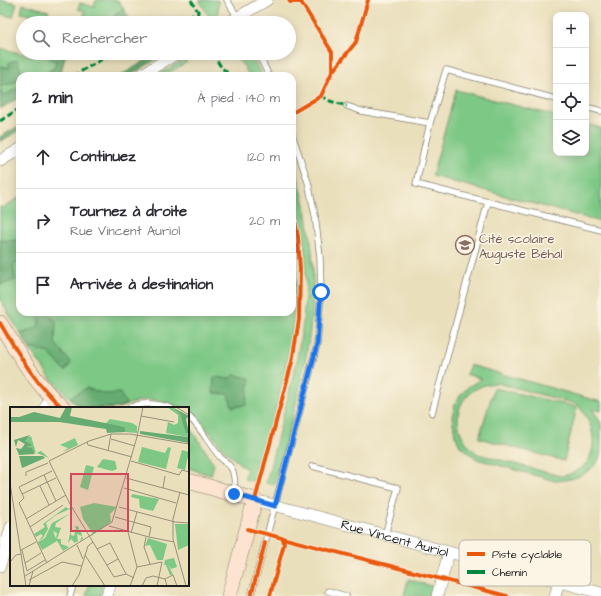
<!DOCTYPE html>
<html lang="fr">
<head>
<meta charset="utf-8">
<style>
	body { margin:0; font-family:"Architects Daughter",sans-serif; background:#f2f2f3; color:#2b2b33 }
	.controls { position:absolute; right:12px; top:12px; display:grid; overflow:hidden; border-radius:8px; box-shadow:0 2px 10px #0003 }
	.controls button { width:36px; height:36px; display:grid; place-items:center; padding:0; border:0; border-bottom:1px solid #e1e1e2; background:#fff; color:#2b2b33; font:20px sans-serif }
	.stop { position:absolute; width:12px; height:12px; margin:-9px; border:3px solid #1a73e8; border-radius:50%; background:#fff }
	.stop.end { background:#1a73e8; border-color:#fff; box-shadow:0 1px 4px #0008 }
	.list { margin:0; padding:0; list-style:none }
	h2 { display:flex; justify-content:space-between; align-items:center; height:52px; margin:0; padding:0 16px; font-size:17px }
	h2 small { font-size:13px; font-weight:400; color:#7c7c81 }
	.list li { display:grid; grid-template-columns:26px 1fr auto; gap:12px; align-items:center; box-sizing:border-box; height:64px; padding:0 16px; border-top:1px solid #e1e1e2 }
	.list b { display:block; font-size:15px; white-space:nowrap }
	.list p { margin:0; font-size:13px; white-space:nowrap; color:#7c7c81 }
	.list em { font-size:13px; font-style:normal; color:#7c7c81 }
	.icon { flex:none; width:22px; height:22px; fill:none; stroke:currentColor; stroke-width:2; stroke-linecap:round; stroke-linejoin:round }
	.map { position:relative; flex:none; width:601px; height:596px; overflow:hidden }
	.search { position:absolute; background:#fff; box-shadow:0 2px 10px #0003; left:16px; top:16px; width:280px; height:44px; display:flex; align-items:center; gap:10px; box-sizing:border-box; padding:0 14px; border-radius:22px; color:#7c7c81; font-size:15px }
	.panel { position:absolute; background:#fff; box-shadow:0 2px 10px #0003; left:16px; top:72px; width:280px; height:244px; border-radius:12px }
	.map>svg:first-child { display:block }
	.green { fill:#7dc885; stroke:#4c7250; fill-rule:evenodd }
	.forest { fill:#66ac72; stroke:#416447 }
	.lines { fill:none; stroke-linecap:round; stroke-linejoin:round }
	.lane-casing { stroke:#827e6c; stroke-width:7 }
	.street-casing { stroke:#827e6c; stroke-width:12 }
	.secondary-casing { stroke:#827e6c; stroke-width:16 }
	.lane { stroke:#fff; stroke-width:5.5 }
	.street { stroke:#fff; stroke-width:11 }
	.secondary { stroke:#fde4d0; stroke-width:15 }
	.quiet { stroke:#00873e; stroke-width:3; stroke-dasharray:6 3; stroke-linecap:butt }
	.cycleway-casing { stroke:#fcf5e5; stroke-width:6 }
	.cycleway { stroke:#e8590c; stroke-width:4 }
	.route { stroke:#1a73e8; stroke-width:5 }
	.labels { text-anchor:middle; stroke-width:3; stroke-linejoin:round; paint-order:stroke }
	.education-label { font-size:13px; fill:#785e54; stroke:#fcf5e5; text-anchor:start }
	.street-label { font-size:13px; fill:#1c1c1c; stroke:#fcf5e5 }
	.inset-road { fill:none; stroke:#97917b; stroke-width:1 }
	.view { fill:#d1495b; fill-opacity:0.15; stroke:#d1495b; stroke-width:2 }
	.inset-edge { fill:none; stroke:#1c1c1c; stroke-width:2 }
	.key { fill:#fcf5e5; stroke:#b9b4a9; stroke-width:1 }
	.key-label { font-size:11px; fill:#1c1c1c }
</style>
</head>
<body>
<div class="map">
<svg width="601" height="596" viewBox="0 0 601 596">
	<rect width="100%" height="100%" fill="#fcf5e5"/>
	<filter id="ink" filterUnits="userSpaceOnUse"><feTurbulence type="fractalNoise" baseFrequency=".025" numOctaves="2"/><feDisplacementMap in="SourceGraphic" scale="8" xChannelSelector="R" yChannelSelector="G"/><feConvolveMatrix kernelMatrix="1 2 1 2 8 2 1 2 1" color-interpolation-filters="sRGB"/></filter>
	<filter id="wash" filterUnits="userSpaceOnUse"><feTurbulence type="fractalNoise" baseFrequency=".012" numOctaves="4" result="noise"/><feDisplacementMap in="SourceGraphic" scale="16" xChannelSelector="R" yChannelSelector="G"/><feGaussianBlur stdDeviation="0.9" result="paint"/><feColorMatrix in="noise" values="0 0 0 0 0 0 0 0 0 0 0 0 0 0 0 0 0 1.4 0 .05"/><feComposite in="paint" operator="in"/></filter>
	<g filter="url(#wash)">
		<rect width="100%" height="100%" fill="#e9dfbb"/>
		<!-- green -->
		<g class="green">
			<path d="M 0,0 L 17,3 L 13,17 L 0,14 Z"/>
			<path d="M 96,0 L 118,0 L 123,8 L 107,23 L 82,23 L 85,11 L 78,9 L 80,3 L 94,7 Z"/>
			<path d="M 199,0 L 218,0 L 218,15 L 213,23 Z"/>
			<path d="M 23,4 L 49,11 L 46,19 L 21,13 Z"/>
			<path d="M 0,48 L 31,56 L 33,53 L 47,53 L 46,57 L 56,61 L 54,68 L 41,76 L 22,76 L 21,70 L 0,66 Z"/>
			<path d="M 224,53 L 249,53 L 257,66 L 262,76 L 249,76 C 243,63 238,57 224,53 Z"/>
			<path d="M 185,59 L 187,62 L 164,76 L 156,76 Z"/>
			<path d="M 20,80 L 20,87 L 3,97 L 0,87 Z"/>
			<path d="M 456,90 L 556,116 L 556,153 L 586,153 L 586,124 L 601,128 L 601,222 L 432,176 Z"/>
			<path d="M 292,158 C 305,198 314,241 313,283 C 313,352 292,419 274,485 L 266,483 L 296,364 L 303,323 L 306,285 L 305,249 L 296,201 L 292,185 Z"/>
			<path d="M 20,197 L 20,312 L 292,312 L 292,232 C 307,318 277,400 256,482 L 244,479 L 247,470 L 224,450 L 195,414 L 188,410 L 188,408 C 175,408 162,399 148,400 C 137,400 129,405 118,408 C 108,410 91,408 80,408 L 51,379 L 29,348 L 0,299 L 0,206 L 2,208 Z"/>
			<path d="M 470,365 L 601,402 L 601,411 L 592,409 L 599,419 L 601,424 L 601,453 C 595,474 574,480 555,481 L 477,459 L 460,446 L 455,435 L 452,417 L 455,404 L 460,396 L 468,387 L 481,379 L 466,374 ZM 497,383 L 576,404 C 601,427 601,472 560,476 L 478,454 C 445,430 454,386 497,383 Z"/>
			<path d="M 494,388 L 577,407 L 564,461 L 479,438 Z"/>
			<path d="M 188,427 L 196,436 L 214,464 L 211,475 L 188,468 Z"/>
			<path d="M 408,579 L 434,587 L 431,596 L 404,596 Z"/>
			<path d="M 89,585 L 103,585 L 100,596 L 86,596 Z"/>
		</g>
		<!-- forest -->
		<g class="forest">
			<path d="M 123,8 L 132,23 L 107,23 Z"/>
			<path d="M 47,53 L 66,53 L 61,72 L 55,76 L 41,76 L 54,68 L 56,61 L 46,57 Z"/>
			<path d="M 158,53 L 166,53 L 129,76 L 120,76 Z"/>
			<path d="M 17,60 L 21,70 L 22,76 L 20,76 L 20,80 L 0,87 L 0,66 L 9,68 L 9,62 Z"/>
			<path d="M 20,87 L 20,97 L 0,109 L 0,89 L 3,96 Z"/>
			<path d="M 17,127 L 19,130 L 0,142 L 0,137 Z"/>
			<path d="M 20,240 L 20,259 L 13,266 L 15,280 L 0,285 L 0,241 Z"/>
			<path d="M 35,312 L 46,312 L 56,321 L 55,343 L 71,363 L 65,371 L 49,353 L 29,348 L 21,334 L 38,327 L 40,316 Z"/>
			<path d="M 233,375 L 250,378 L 246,405 L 232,407 L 228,394 L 213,393 L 214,377 L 229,379 Z"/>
			<path d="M 86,388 L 105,394 L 120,393 L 126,404 L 117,408 L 80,408 L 70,398 Z"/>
		</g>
	</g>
	<g filter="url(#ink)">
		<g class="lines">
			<defs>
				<g id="lane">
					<path d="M 227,0 L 241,23"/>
					<path d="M 258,53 L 269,76"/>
					<path d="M 556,99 L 446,70 L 430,123 L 416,184 L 601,230"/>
					<path d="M 347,106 L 361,111 L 430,123"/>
					<path d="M 586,107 L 601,111"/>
					<path d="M 129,408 C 142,402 158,403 171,408"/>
					<path d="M 432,413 L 488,202"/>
					<path d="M 188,416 C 202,428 209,445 221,458 C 226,463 231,465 233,472 C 235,479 235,486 234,493"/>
					<path d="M 312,466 L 398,488 L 385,535"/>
					<path d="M 328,591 L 346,596"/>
					<path d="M 70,596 L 73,585"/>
					<path d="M 251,596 L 317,345 L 321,292 L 320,257 L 315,215 L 308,182 L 292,134"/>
				</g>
				<g id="street">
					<path d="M 228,23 L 267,0"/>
					<path d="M 139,76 L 178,53"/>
					<path d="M 0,161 L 20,149"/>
					<path d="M 45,408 L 51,397"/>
					<path id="s1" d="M 255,500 L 601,593"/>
					<path d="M 0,566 L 11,527"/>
					<path d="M 107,596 L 110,585"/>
					<path d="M 437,596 L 449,552"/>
					<path d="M 555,596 L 559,582"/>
				</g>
				<g id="secondary">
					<path d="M 0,323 C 18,353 36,385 63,408"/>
					<path d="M 188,481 L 255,500 L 229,596"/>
				</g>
			</defs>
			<!-- lane casing -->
			<use href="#lane" class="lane-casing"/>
			<!-- street casing -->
			<use href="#street" class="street-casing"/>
			<!-- secondary casing -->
			<use href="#secondary" class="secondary-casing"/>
			<!-- lane -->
			<use href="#lane" class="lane"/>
			<!-- street -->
			<use href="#street" class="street"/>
			<!-- secondary -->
			<use href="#secondary" class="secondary"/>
			<!-- quiet -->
			<g class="quiet">
				<path d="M 191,0 L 199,13 L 203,23"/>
				<path d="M 171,23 L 199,13"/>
				<path d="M 214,53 C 218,64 222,70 233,76"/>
				<path d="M 73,76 L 113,53"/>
				<path d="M 321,96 L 330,101 L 347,106"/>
				<path d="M 0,121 L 20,108"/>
			</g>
			<defs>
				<g id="cycleway">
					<path d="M 289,0 L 290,2 L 301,2 L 332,52 L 332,72"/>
					<path d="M 292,113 L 321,96 L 332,72 L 356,42 L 368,0"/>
					<path d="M 0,323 C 18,353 36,385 63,408"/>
					<path d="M 255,500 L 292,362 L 299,320 L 300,269 L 298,237 L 292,205"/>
					<path d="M 247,529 L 507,596"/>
					<path d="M 251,596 L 265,543"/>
					<path d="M 270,596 L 284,544 L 283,538"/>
				</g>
			</defs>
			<!-- cycleway casing -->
			<use href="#cycleway" class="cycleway-casing"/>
			<!-- cycleway -->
			<use href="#cycleway" class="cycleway"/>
		</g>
	</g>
	<g class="lines" filter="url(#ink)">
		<!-- route -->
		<path class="route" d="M 234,494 L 275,506 L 317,345 L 321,292"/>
	</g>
	<!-- icons -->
	<defs>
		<symbol id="school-ring" viewBox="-11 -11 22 22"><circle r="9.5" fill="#fcf5e5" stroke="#8d6e63" stroke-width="1.5"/><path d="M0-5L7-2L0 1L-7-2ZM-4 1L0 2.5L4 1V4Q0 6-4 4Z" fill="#8d6e63"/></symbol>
	</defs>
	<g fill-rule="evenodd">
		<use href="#school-ring" x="454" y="234" width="22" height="22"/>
	</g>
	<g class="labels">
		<!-- education labels -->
		<g class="education-label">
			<text x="479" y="243">Cité scolaire<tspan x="479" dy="15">Auguste Béhal</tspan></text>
		</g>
		<!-- street labels -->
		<g class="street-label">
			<text dy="5" stroke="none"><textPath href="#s1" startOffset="145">Rue Vincent Auriol</textPath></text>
		</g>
	</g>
	<!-- overview -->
	<g transform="translate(10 407)">
		<rect width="179" height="179" fill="#e9dfbb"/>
		<path d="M 157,0 L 162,0 L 170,7 L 179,30 L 156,26 L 158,15 L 164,18 L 168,16 L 168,8 ZM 100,12 L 122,16 L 127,19 L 127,26 L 115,25 L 115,20 L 95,17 ZM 21,29 L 26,46 L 31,44 L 39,51 L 17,42 L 15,32 ZM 65,31 L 68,38 L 53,45 L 58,41 L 50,38 ZM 132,40 L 155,46 L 158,40 L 161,41 L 156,62 L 128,55 ZM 172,43 L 179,45 L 175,63 L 167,61 ZM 93,52 L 105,54 L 107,62 L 102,64 L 87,60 ZM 76,58 L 84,60 L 78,83 L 70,80 ZM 122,87 L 149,92 L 143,104 L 130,101 L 129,92 L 121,90 ZM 84,96 L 107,100 L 100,107 L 101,115 L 81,129 L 80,128 L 77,123 L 80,128 L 83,127 L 73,112 L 70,100 ZM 56,100 L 58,102 L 61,100 L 60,102 L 46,108 L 36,116 L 38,122 L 33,131 L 28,134 L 33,129 L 31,127 L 26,130 L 24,127 L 35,120 L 33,117 ZM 61,106 L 46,116 L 45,120 L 51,121 L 47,132 L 51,132 L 51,137 L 59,140 L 53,144 L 46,132 L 47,126 L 43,124 L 47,134 L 32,143 L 28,135 L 35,131 L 42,116 ZM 165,117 L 179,117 L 179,138 L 168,143 ZM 68,119 L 70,124 L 69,122 L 67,123 L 71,125 L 73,132 L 62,139 L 70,134 L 72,129 L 67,127 L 68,134 L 65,136 L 61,132 L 58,136 L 61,122 L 61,128 L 64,129 L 66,121 L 64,120 ZM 138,131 L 157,137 L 153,153 L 147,153 L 140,138 L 135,139 ZM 164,151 L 167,160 L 161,162 L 158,157 L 163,168 L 160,168 L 156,158 L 154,158 L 155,153 Z" fill="#7dc885"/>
		<path d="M 56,0 L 62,0 L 60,9 L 115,20 L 115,25 L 97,26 L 96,22 L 49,15 L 0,15 L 0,10 L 9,10 L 24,5 L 50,11 ZM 162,0 L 179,9 L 176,12 L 179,26 L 176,26 L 170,7 ZM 130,24 L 178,30 L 179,36 L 130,27 ZM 20,28 L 15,34 L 22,38 L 16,40 L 22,41 L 25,47 L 9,48 L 6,41 L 11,42 L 15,37 L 8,33 L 6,40 L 4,33 ZM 9,49 L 33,49 L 35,51 L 12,61 Z" fill="#66ac72"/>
		<path class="inset-road" d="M 166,0 L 179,8M 131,9 L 164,15M 101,32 L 125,39M 77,35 L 78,38 L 122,50M 98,44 L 101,27M 121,54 L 169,68 L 172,63 L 179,65M 34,68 L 46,94M 16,69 L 16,65 L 38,56M 116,71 L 179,88M 0,76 L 16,179M 30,79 L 39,98M 114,81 L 166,96M 153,81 L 155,69M 170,85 L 163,112 L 163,132 L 176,179M 12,87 L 46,71M 109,100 L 165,115 L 179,116M 16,112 L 56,88M 99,119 L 139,130 L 141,120 L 105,110M 20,120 L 53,98M 118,125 L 127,160 L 120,179M 121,126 L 127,105M 136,130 L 134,140 L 140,157M 139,130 L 164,135M 67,138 L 73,152M 87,142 L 100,136 L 116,167 L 124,171M 11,143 L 26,135M 12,143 L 17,164 L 35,153M 75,148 L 95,179M 0,155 L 6,148 L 11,147M 15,156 L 31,146M 37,156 L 9,96 L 14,91 L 9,80 L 42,64M 97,158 L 108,152M 127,160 L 152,155 L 147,179M 116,167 L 104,170 L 60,97 L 39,54 L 79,34 L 101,27 L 120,27 L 179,37M 15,169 L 102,115 L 127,30 L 133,0M 155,172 L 163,168 L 167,179M 19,173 L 52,155 L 72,159M 19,179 L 23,164M 62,179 L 69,168 L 78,139 L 83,135M 132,179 L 136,171 L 143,169 L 155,172 L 157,179"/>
		<path class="view" d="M 61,67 L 118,67 L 118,124 L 61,124 Z"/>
		<rect width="179" height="179" class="inset-edge"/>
	</g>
	<!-- legend -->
	<rect x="459" y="540" width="132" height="46" rx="6" class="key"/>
	<rect x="467" y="552" width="18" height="4" fill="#e8590c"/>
	<rect x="467" y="570" width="18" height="4" fill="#00873e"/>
	<g class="key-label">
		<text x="492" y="558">Piste cyclable</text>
		<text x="492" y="576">Chemin</text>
	</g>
</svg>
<div class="controls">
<button>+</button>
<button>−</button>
<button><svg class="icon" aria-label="locate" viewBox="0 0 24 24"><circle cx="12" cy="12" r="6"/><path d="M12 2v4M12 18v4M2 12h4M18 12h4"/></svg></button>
<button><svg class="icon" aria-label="layers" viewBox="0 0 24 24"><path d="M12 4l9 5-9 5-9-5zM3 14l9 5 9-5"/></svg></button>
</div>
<div class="stop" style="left:321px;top:292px"></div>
<div class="stop end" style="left:234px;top:494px"></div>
<div class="search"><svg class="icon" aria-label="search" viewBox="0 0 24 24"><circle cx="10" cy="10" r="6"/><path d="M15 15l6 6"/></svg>Rechercher</div>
<section class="panel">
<h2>2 min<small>À pied · 140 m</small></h2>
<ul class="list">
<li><svg class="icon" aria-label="ahead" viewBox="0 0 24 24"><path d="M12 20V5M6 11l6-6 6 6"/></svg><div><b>Continuez</b></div><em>120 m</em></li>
<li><svg class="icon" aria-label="right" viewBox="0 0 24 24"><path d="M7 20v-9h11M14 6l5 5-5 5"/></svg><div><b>Tournez à droite</b><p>Rue Vincent Auriol</p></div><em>20 m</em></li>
<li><svg class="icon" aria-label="arrive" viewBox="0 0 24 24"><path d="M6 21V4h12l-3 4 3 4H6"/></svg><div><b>Arrivée à destination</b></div></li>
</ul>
</section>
</div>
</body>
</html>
